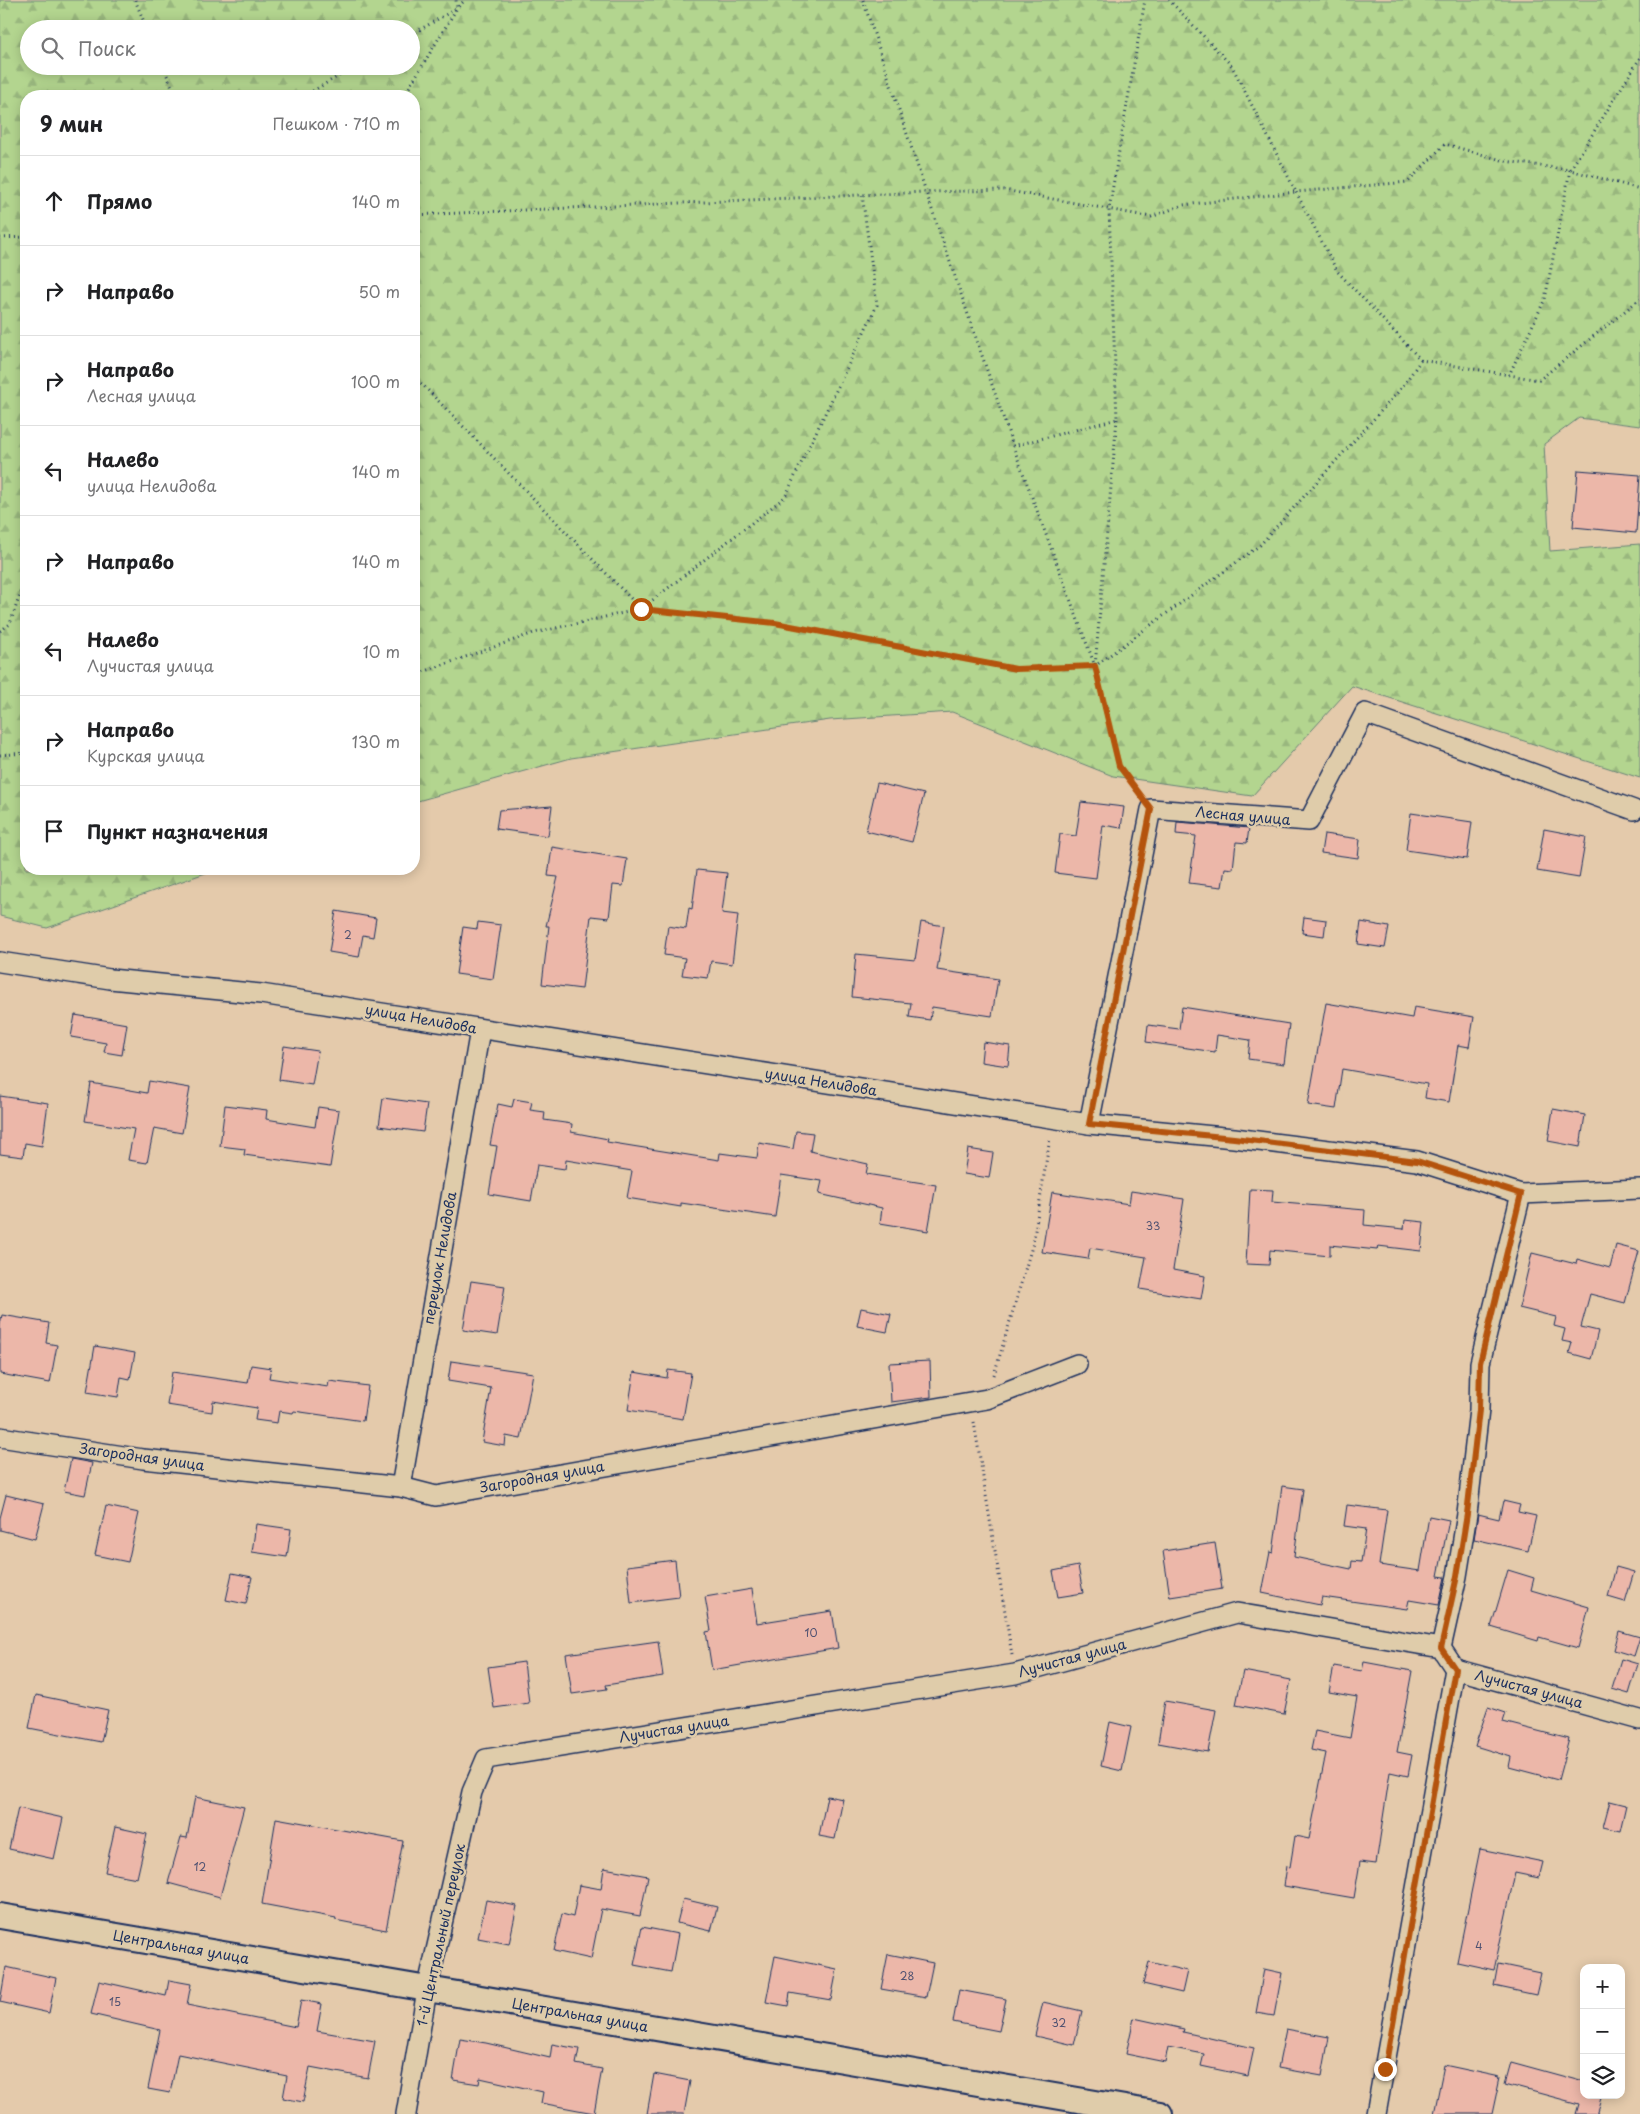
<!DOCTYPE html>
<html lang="ru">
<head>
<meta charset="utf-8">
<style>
	body { margin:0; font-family:"Playpen Sans",sans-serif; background:#f2f2f2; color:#202124 }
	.controls { position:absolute; right:15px; bottom:15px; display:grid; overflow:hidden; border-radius:10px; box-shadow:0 2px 12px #0003 }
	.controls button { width:45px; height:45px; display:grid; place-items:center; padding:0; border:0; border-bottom:1px solid #e0e0e0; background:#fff; color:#202124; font:25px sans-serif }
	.stop { position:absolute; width:15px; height:15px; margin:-11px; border:4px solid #b45309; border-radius:50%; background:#fff }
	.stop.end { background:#b45309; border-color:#fff; box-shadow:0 1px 5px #0008 }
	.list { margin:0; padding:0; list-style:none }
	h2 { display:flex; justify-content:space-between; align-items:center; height:65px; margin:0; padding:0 20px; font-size:21px }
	h2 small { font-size:16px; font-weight:400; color:#757577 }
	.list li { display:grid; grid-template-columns:32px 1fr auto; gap:15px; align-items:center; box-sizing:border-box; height:90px; padding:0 20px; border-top:1px solid #e0e0e0 }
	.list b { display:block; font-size:19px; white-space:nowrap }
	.list p { margin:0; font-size:16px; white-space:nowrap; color:#757577 }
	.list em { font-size:16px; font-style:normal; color:#757577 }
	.icon { flex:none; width:28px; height:28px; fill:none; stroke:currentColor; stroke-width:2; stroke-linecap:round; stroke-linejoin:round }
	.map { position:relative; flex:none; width:1640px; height:2114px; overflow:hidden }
	.search { position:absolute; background:#fff; box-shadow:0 2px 12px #0003; left:20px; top:20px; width:400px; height:55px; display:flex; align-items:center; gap:12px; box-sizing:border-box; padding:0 18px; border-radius:28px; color:#757577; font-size:19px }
	.panel { position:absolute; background:#fff; box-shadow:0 2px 12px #0003; left:20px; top:90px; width:400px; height:785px; border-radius:20px }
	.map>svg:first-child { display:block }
	.forest { fill:url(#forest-firs); stroke:#678276; fill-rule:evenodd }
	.building { fill:#ecb7a9; stroke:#1b2f5e }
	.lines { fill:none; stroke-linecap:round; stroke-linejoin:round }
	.minor-casing { stroke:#1b2f5e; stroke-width:22 }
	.tertiary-casing { stroke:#1b2f5e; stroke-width:28 }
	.path { stroke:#1b2f5e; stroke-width:3; stroke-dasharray:1 4; stroke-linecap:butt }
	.minor { stroke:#dfccaa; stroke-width:19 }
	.tertiary { stroke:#dfccaa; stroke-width:24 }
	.route { stroke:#b45309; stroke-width:6 }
	.labels { text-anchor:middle; stroke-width:5; stroke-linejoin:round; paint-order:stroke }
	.number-label { font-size:11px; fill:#4f5171 }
	.street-label { font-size:14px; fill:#1b2f5e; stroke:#dfccaa }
</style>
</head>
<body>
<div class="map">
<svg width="1640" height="2114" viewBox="0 0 1640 2114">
	<defs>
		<pattern id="forest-firs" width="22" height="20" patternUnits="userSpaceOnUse" patternTransform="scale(1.25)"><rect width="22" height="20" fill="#b3d58f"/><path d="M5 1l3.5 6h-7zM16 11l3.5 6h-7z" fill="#99b77e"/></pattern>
	</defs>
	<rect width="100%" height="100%" fill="#e4caab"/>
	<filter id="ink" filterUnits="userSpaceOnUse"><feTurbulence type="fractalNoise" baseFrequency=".02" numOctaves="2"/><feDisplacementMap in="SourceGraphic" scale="10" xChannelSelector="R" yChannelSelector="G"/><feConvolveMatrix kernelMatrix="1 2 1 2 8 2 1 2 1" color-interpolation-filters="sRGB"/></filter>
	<g filter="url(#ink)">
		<!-- forest -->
		<path class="forest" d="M 0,0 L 1640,0 L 1640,426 L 1579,418 L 1544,444 L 1550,551 L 1640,544 L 1640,778 L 1352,686 L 1252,796 L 1113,776 L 952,712 L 830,720 L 571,758 L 414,802 L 414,96 L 26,96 L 26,869 L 217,869 L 47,928 L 0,916 ZM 29,29 L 411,29 L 411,66 L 29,66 Z"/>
		<!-- building -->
		<g class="building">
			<path d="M 1578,470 L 1640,475 L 1636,533 L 1573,527 Z"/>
			<path d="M 877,783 L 924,794 L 912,842 L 866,831 Z"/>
			<path d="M 1081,802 L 1124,807 L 1121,828 L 1103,825 L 1096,878 L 1055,873 L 1060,834 L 1076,836 Z"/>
			<path d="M 552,806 L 548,836 L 496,829 L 499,810 Z"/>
			<path d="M 1411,813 L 1472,822 L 1467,859 L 1406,850 Z"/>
			<path d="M 1177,822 L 1249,828 L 1247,843 L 1236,842 L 1233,869 L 1225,868 L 1222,887 L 1189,883 L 1196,836 L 1176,834 Z"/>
			<path d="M 1544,829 L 1586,837 L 1579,878 L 1537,871 Z"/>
			<path d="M 1324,834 L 1360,839 L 1358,858 L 1321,853 Z"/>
			<path d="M 552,847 L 627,859 L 623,886 L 613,885 L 609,918 L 591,916 L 582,989 L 542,984 L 549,926 L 546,926 L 558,877 L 548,876 Z"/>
			<path d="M 697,870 L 727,873 L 722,913 L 738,915 L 732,964 L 711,961 L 708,978 L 682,975 L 685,958 L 664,955 L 668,926 L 686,929 L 689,908 L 692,909 Z"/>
			<path d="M 336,911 L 376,918 L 373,937 L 363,935 L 359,957 L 329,952 Z"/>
			<path d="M 1304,917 L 1326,920 L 1324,936 L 1302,933 Z"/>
			<path d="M 478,922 L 501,925 L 493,979 L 456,974 L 463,927 L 477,929 Z"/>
			<path d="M 921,922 L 944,926 L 937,970 L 998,979 L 992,1016 L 932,1007 L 930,1020 L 909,1017 L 911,1003 L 852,997 L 856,954 L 915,960 Z"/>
			<path d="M 1361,922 L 1389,927 L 1385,948 L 1358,944 Z"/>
			<path d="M 1326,1003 L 1412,1018 L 1414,1007 L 1474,1017 L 1469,1047 L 1458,1045 L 1449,1102 L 1425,1098 L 1427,1084 L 1342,1069 L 1336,1109 L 1308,1105 Z"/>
			<path d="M 1182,1007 L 1289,1024 L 1284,1064 L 1248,1059 L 1250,1040 L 1217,1035 L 1215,1052 L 1146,1042 L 1148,1025 L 1179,1029 Z"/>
			<path d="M 75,1015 L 127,1024 L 122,1055 L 104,1052 L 106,1043 L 71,1037 Z"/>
			<path d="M 983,1042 L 1010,1046 L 1008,1066 L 981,1062 Z"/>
			<path d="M 284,1046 L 318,1051 L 312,1085 L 279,1080 Z"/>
			<path d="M 149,1081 L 190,1088 L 182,1133 L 154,1128 L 147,1163 L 128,1160 L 134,1129 L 85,1121 L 91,1083 L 147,1093 Z"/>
			<path d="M 0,1096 L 48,1103 L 42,1146 L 25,1143 L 23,1157 L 0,1154 Z"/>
			<path d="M 383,1098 L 427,1104 L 423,1132 L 379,1126 Z"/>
			<path d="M 514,1099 L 532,1102 L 530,1110 L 545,1112 L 544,1120 L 572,1124 L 571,1132 L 608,1139 L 607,1142 L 719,1160 L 720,1153 L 757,1158 L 759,1143 L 793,1149 L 796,1131 L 813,1133 L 810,1151 L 868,1164 L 866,1174 L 936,1185 L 928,1231 L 880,1223 L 882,1208 L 819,1194 L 822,1181 L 781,1175 L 775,1217 L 681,1203 L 681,1207 L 627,1198 L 632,1171 L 566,1160 L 565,1169 L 537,1165 L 531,1201 L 489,1194 L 497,1146 L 490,1145 L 498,1104 L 512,1107 Z"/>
			<path d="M 225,1105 L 267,1110 L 266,1119 L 315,1127 L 318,1107 L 339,1110 L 330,1167 L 244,1155 L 245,1149 L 220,1146 Z"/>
			<path d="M 1553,1109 L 1585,1115 L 1580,1147 L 1548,1141 Z"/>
			<path d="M 968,1149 L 993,1153 L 989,1178 L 964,1174 Z"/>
			<path d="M 1250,1189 L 1273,1190 L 1272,1202 L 1365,1210 L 1364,1225 L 1404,1229 L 1405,1220 L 1424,1222 L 1421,1251 L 1378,1246 L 1377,1250 L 1330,1245 L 1330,1256 L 1270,1250 L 1269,1265 L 1246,1264 Z"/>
			<path d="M 1131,1191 L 1184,1199 L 1173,1270 L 1205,1276 L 1201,1299 L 1140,1289 L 1146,1257 L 1090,1248 L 1088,1259 L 1042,1252 L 1052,1192 L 1129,1204 Z"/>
			<path d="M 1616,1245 L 1639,1251 L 1625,1303 L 1590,1294 L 1581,1327 L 1598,1331 L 1591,1359 L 1569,1353 L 1572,1343 L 1562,1341 L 1565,1329 L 1554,1326 L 1556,1317 L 1519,1308 L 1532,1253 L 1576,1264 L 1577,1259 L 1610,1268 Z"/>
			<path d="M 471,1281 L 505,1286 L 497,1335 L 463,1330 Z"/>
			<path d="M 861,1308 L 891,1314 L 887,1332 L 857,1326 Z"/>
			<path d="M 2,1315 L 49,1323 L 46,1343 L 57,1345 L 50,1383 L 0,1374 L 0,1325 Z"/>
			<path d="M 95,1346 L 135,1353 L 130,1379 L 121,1377 L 118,1397 L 87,1392 Z"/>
			<path d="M 451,1361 L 533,1373 L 521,1439 L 506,1436 L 505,1446 L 482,1442 L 491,1388 L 448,1381 Z"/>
			<path d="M 930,1361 L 931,1397 L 891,1402 L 889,1363 Z"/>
			<path d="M 251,1365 L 271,1368 L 269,1378 L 328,1387 L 329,1381 L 368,1386 L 363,1421 L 294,1411 L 293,1413 L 279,1411 L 277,1423 L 255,1420 L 257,1408 L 213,1401 L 212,1412 L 167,1405 L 172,1372 L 248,1383 Z"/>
			<path d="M 668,1370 L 691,1373 L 683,1419 L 628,1410 L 634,1372 L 667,1378 Z"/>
			<path d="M 71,1459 L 92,1463 L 85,1495 L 64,1491 Z"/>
			<path d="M 1282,1486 L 1303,1489 L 1294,1557 L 1351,1569 L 1352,1561 L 1361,1562 L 1366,1529 L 1344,1526 L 1347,1505 L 1387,1510 L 1379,1565 L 1420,1571 L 1429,1516 L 1449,1520 L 1438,1576 L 1445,1577 L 1439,1605 L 1409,1600 L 1407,1609 L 1322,1597 L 1320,1605 L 1262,1593 L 1270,1552 L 1273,1553 Z"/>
			<path d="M 6,1495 L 44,1504 L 35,1539 L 0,1530 L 0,1518 Z"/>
			<path d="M 1503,1501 L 1520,1505 L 1518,1512 L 1536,1516 L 1528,1551 L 1474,1539 L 1478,1514 L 1499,1519 Z"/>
			<path d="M 106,1506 L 139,1513 L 128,1562 L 95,1555 Z"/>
			<path d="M 256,1524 L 291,1529 L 287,1557 L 252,1552 Z"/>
			<path d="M 1215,1543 L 1222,1589 L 1170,1597 L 1163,1551 Z"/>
			<path d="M 675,1560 L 679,1597 L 631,1603 L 627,1566 Z"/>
			<path d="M 1078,1566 L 1083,1593 L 1058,1597 L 1053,1571 Z"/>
			<path d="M 1616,1567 L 1634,1572 L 1625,1602 L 1608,1597 Z"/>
			<path d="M 1508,1570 L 1534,1578 L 1531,1590 L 1589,1607 L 1578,1648 L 1539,1637 L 1538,1641 L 1491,1627 Z"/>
			<path d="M 232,1573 L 252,1577 L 246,1604 L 226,1600 Z"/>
			<path d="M 752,1589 L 757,1623 L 832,1611 L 838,1648 L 712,1670 L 706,1632 L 711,1631 L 705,1597 Z"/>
			<path d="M 1619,1631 L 1640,1637 L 1634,1656 L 1614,1650 Z"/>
			<path d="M 658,1641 L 663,1676 L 606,1685 L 607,1689 L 572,1694 L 566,1654 Z"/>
			<path d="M 1621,1659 L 1638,1664 L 1629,1694 L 1612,1689 Z"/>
			<path d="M 524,1662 L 529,1703 L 494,1708 L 488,1667 Z"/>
			<path d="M 1364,1662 L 1412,1671 L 1397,1752 L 1412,1755 L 1408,1776 L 1390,1772 L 1376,1864 L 1360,1862 L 1354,1898 L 1284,1886 L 1287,1866 L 1290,1867 L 1295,1836 L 1309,1839 L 1326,1753 L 1311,1750 L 1315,1731 L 1350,1738 L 1357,1697 L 1329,1692 L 1334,1666 L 1362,1671 Z"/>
			<path d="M 1243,1671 L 1291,1680 L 1284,1714 L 1236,1705 Z"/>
			<path d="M 36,1695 L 108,1710 L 101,1742 L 29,1728 Z"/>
			<path d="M 1165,1701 L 1216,1710 L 1208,1752 L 1158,1743 Z"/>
			<path d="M 1488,1707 L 1506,1713 L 1503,1722 L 1569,1739 L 1558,1780 L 1509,1767 L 1511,1757 L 1475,1746 Z"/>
			<path d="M 1110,1722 L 1131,1727 L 1122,1771 L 1101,1766 Z"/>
			<path d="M 827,1796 L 843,1799 L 835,1839 L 819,1836 Z"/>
			<path d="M 195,1797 L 244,1807 L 220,1897 L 168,1883 L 181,1837 L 187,1838 Z"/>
			<path d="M 1610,1801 L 1626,1805 L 1620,1831 L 1603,1827 Z"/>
			<path d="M 18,1808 L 63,1818 L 54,1859 L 9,1849 Z"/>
			<path d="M 276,1818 L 403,1841 L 386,1930 L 335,1920 L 336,1918 L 262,1904 Z"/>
			<path d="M 115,1827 L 147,1834 L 137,1878 L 105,1872 Z"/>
			<path d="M 1480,1849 L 1543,1862 L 1539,1878 L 1515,1873 L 1494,1970 L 1457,1962 Z"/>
			<path d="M 604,1868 L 648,1876 L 640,1916 L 601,1909 L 591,1959 L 554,1951 L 562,1914 L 573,1917 L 579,1885 L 601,1889 Z"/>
			<path d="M 683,1899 L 717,1907 L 711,1931 L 677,1923 Z"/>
			<path d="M 486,1900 L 517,1906 L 509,1944 L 478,1938 Z"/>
			<path d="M 642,1927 L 678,1934 L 671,1972 L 634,1965 Z"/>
			<path d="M 888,1954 L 933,1963 L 926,1997 L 881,1989 Z"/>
			<path d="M 775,1956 L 837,1969 L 831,2000 L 790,1993 L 788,2006 L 766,2002 Z"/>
			<path d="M 1149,1962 L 1187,1971 L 1182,1993 L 1143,1984 Z"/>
			<path d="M 1498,1964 L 1541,1973 L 1536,1995 L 1494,1986 Z"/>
			<path d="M 6,1967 L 56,1978 L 49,2013 L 0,2002 Z"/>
			<path d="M 1264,1969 L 1282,1973 L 1274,2016 L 1256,2013 Z"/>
			<path d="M 169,1980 L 191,1984 L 187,2005 L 296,2027 L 301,2000 L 322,2004 L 317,2031 L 375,2041 L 368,2078 L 310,2067 L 303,2102 L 283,2098 L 287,2076 L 178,2054 L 170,2093 L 148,2089 L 160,2030 L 91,2014 L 99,1981 L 166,1996 Z"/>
			<path d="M 959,1990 L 1006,1999 L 999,2031 L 953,2022 Z"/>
			<path d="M 1043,2002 L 1082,2011 L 1074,2045 L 1035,2036 Z"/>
			<path d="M 1134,2018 L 1184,2029 L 1183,2032 L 1254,2048 L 1248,2076 L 1201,2066 L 1204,2054 L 1168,2047 L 1165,2062 L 1126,2054 Z"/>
			<path d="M 1286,2029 L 1329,2037 L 1322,2076 L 1278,2068 Z"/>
			<path d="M 460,2039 L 486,2043 L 550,2058 L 552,2044 L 579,2049 L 576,2064 L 602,2069 L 594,2113 L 541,2103 L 543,2092 L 480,2078 L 479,2084 L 453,2080 Z"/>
			<path d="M 1511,2062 L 1584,2082 L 1584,2095 L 1602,2095 L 1596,2114 L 1576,2114 L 1579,2104 L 1505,2084 Z"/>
			<path d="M 1444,2065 L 1500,2077 L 1492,2114 L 1434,2114 Z"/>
			<path d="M 654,2074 L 690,2081 L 684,2114 L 647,2114 Z"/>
		</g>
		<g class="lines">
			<defs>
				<g id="minor">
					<path d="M 0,962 L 110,979 L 261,994 L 1089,1124 L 1234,1138 L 1417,1161 L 1521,1194 L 1640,1189"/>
					<path d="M 1089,1124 L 1151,809 L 1309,821 L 1365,713 L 1634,810"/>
					<path d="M 0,1437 L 143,1459 L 401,1487 L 436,1496 L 987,1399 L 1077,1364"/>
					<path d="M 401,1487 L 480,1030"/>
					<path d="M 1441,1648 L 1457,1576 L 1467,1514 L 1479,1410 L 1480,1363 L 1521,1194"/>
					<path d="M 406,2114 L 427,1990 L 472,1792 L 486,1759 L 1015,1674 L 1237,1613 L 1441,1648 L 1455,1669 L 1640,1720"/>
					<path d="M 1376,2114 L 1455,1669"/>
				</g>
				<path id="tertiary" d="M 0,1916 L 1160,2114"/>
			</defs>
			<!-- minor casing -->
			<use href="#minor" class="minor-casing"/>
			<!-- tertiary casing -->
			<use href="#tertiary" class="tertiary-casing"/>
			<!-- path -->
			<g class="path">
				<path d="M 135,0 L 147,29"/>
				<path d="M 863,0 L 926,192 L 1013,446 L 1095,666"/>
				<path d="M 411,35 L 457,8 L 456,0"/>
				<path d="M 1640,58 L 1570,170 L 1640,189"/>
				<path d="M 163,66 L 176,96"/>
				<path d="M 304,96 L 356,66"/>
				<path d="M 404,96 L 457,8 L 465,0"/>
				<path d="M 414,215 L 926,192 L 1004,190 L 1151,217 L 1183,205 L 1296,192 L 1232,66 L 1169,0"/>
				<path d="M 0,238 L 26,237"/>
				<path d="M 1421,360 L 1337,271 L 1296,192 L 1408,182 L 1445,144 L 1505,161 L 1570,170 L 1545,299 L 1509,375"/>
				<path d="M 414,376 L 641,609 L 785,497 L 877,305 L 862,194"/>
				<path d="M 1117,419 L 1095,666 L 1119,766 L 1139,793"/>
				<path d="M 1013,446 L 1117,419 L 1109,209 L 1145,0"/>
				<path d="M 0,631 L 10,624 L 26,577"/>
				<path d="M 414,675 L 534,633 L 641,609 L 775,623 L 1015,669 L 1095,666 L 1260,545 L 1400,390 L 1421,360 L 1539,380 L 1640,299"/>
				<path d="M 0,755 L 26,753"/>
				<path d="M 994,1375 L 1033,1243 L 1050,1138"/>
				<path d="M 974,1422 L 1012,1655"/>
			</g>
			<!-- minor -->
			<use href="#minor" class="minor"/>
			<!-- tertiary -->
			<use href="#tertiary" class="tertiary"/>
		</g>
	</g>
	<g class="lines" filter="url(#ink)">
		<!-- route -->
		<path class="route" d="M 641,609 L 775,623 L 1016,669 L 1095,666 L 1119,766 L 1151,809 L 1089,1124 L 1234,1138 L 1417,1161 L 1521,1194 L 1480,1363 L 1479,1410 L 1467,1514 L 1457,1576 L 1441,1648 L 1455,1669 L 1385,2069"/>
	</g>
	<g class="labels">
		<!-- number labels -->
		<g class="number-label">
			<text x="348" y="939">2</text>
			<text x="1153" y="1230">33</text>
			<text x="811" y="1637">10</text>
			<text x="200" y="1871">12</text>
			<text x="1479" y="1950">4</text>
			<text x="907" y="1980">28</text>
			<text x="115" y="2006">15</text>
			<text x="1059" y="2027">32</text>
		</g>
		<!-- street labels -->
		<g class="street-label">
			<text transform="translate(1243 816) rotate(5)" y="5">Лесная улица</text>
			<text transform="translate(421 1019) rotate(10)" y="5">улица Нелидова</text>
			<text transform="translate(821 1082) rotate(9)" y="5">улица Нелидова</text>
			<text transform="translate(440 1258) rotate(-80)" y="5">переулок Нелидова</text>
			<text transform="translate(142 1457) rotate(8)" y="5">Загородная улица</text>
			<text transform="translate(542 1477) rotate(-10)" y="5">Загородная улица</text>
			<text transform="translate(1072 1658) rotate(-15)" y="5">Лучистая улица</text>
			<text transform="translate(1529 1689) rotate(15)" y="5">Лучистая улица</text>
			<text transform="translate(674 1729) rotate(-9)" y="5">Лучистая улица</text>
			<text transform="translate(441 1935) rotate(-78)" y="5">1-й Центральный переулок</text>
			<text transform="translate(181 1947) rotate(10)" y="5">Центральная улица</text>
			<text transform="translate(580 2015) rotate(10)" y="5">Центральная улица</text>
		</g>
	</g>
</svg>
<div class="controls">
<button>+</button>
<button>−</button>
<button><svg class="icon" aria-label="layers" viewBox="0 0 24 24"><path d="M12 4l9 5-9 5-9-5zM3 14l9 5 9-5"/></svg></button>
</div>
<div class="stop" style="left:641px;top:609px"></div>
<div class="stop end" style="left:1385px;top:2069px"></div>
<div class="search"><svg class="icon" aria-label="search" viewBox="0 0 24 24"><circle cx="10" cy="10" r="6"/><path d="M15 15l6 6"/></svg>Поиск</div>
<section class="panel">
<h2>9 мин<small>Пешком · 710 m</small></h2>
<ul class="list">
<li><svg class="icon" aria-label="ahead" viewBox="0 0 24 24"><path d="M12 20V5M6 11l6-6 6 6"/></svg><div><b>Прямо</b></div><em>140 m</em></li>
<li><svg class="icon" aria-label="right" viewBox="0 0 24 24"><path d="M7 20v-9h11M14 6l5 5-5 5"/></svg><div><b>Направо</b></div><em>50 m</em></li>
<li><svg class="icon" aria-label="right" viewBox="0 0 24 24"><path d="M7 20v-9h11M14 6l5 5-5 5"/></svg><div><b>Направо</b><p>Лесная улица</p></div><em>100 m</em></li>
<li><svg class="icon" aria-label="left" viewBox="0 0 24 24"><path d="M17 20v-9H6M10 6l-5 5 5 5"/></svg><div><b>Налево</b><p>улица Нелидова</p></div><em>140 m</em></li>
<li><svg class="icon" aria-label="right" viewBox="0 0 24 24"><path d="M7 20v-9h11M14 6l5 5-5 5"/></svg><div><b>Направо</b></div><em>140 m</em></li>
<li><svg class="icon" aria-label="left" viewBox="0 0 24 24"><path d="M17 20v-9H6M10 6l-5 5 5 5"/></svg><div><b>Налево</b><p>Лучистая улица</p></div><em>10 m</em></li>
<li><svg class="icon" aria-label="right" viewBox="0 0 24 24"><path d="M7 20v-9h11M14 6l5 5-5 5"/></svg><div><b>Направо</b><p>Курская улица</p></div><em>130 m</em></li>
<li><svg class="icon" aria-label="arrive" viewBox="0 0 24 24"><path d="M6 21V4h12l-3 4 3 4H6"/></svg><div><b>Пункт назначения</b></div></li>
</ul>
</section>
</div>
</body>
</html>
